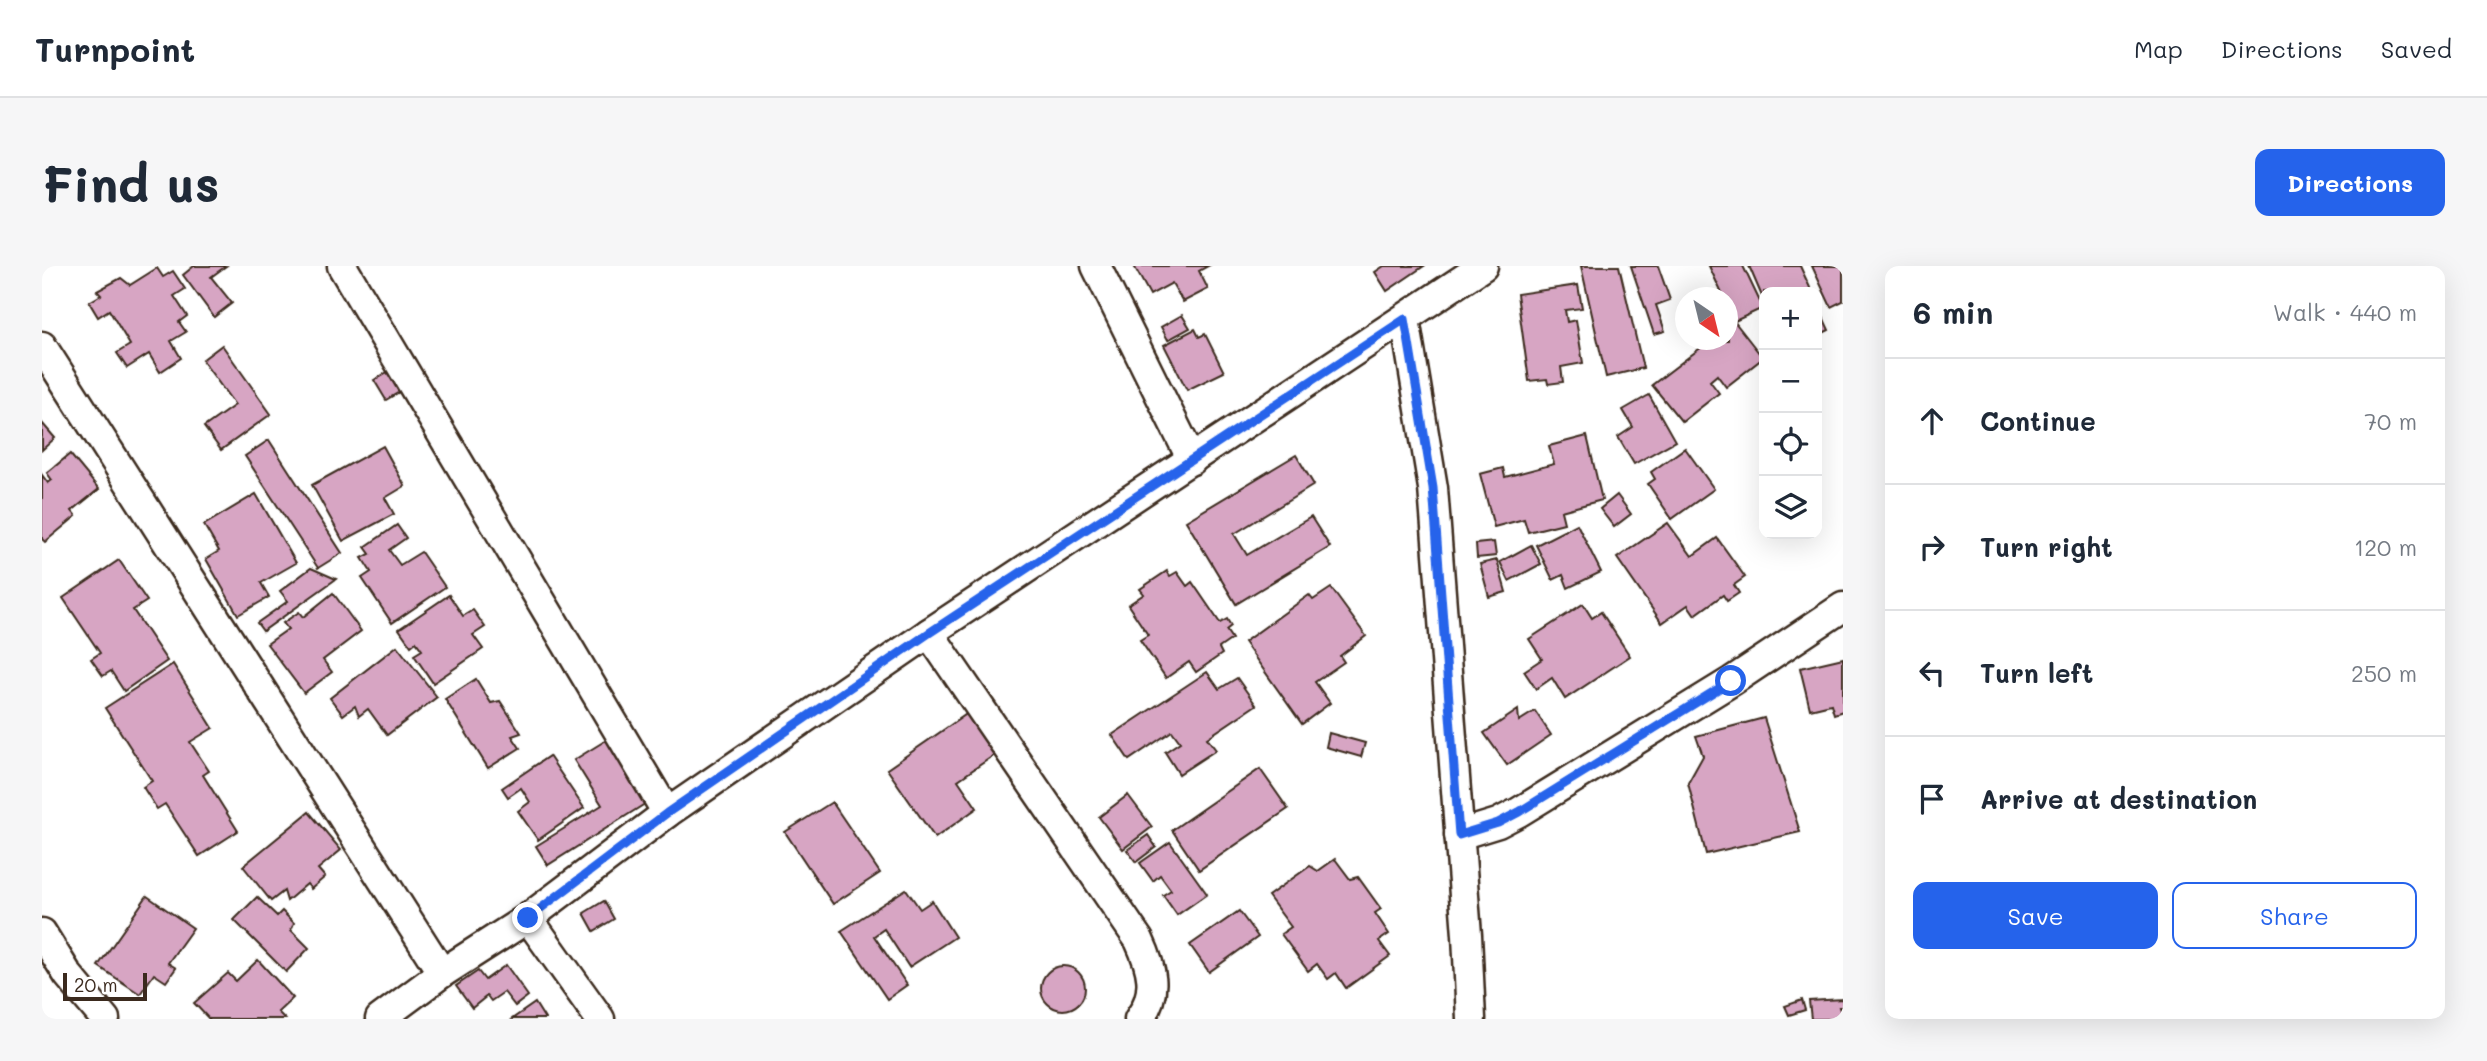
<!DOCTYPE html>
<html lang="en">
<head>
<meta charset="utf-8">
<style>
	body { margin:0; font-family:Mali,sans-serif; background:#f6f6f7; color:#1f2937 }
	.controls { position:absolute; right:21px; top:21px; display:grid; overflow:hidden; border-radius:14px; box-shadow:0 7px 28px #0002 }
	.controls button { width:63px; height:63px; display:grid; place-items:center; padding:0; border:0; border-bottom:2px solid #e0e1e3; background:#fff; color:#1f2937; font:35px sans-serif }
	.compass { position:absolute; left:1633px; top:21px; width:63px; height:63px; border-radius:50%; background:#fff; box-shadow:0 7px 28px #0002; rotate:145deg }
	.scale { position:absolute; left:21px; bottom:18px; width:84px; box-sizing:border-box; padding-left:7px; border:4px solid #3b2a1e; border-top:0; font-size:19px; line-height:24px; white-space:nowrap; color:#3b2a1e; -webkit-text-stroke:5px #fff; paint-order:stroke }
	.stop { position:absolute; width:21px; height:21px; margin:-16px; border:5px solid #2563eb; border-radius:50%; background:#fff }
	.stop.end { background:#2563eb; border-color:#fff; box-shadow:0 2px 7px #0008 }
	.list { margin:0; padding:0; list-style:none }
	h2 { display:flex; justify-content:space-between; align-items:center; height:91px; margin:0; padding:0 28px; font-size:30px }
	h2 small { font-size:23px; font-weight:400; color:#747a83 }
	.list li { display:grid; grid-template-columns:46px 1fr auto; gap:21px; align-items:center; box-sizing:border-box; height:126px; padding:0 28px; border-top:2px solid #e0e1e3 }
	.list b { display:block; font-size:26px; white-space:nowrap }
	.list em { font-size:23px; font-style:normal; color:#747a83 }
	.actions { display:flex; gap:14px; padding:21px 28px }
	.actions a { flex:1; padding:16px 0; border:2px solid #2563eb; border-radius:14px; text-align:center; font-size:24px; color:#2563eb }
	.actions .main { background:#2563eb; color:#fff }
	.icon { flex:none; width:38px; height:38px; fill:none; stroke:currentColor; stroke-width:2; stroke-linecap:round; stroke-linejoin:round }
	.map { position:relative; flex:none; width:1801px; height:753px; overflow:hidden; border-radius:14px }
	header { display:flex; align-items:center; gap:42px; box-sizing:border-box; height:98px; padding:0 35px; background:#fff; border-bottom:2px solid #e0e1e3 }
	header strong { font-size:33px }
	nav { display:flex; gap:38px; margin-inline-start:auto; font-size:24px }
	.intro { display:flex; align-items:center; justify-content:space-between; box-sizing:border-box; height:168px; padding:0 42px }
	h1 { margin:0; font-size:49px }
	.button { padding:18px 32px; border-radius:14px; background:#2563eb; color:#fff; font-size:24px; font-weight:700 }
	main { display:flex; gap:42px; padding:0 42px }
	aside { flex:1; background:#fff; border-radius:14px; box-shadow:0 7px 28px #0002 }
	.map>svg:first-child { display:block }
	.building { fill:#d7a5c3; stroke:#3b2a1e; stroke-width:2 }
	.lines { fill:none; stroke-linecap:round; stroke-linejoin:round }
	.street-casing { stroke:#3b2a1e; stroke-width:33 }
	.street { stroke:#fff; stroke-width:28 }
	.route { stroke:#2563eb; stroke-width:9 }
</style>
</head>
<body>
<header>
<strong>Turnpoint</strong>
<nav><a>Map</a><a>Directions</a><a>Saved</a></nav>
</header>
<div class="intro"><h1>Find us</h1><a class="button">Directions</a></div>
<main>
<div class="map">
<svg width="1801" height="753" viewBox="0 0 1801 753">
	<rect width="100%" height="100%" fill="#fff"/>
	<filter id="ink" filterUnits="userSpaceOnUse"><feTurbulence type="fractalNoise" baseFrequency=".0143" numOctaves="2"/><feDisplacementMap in="SourceGraphic" scale="14" xChannelSelector="R" yChannelSelector="G"/><feConvolveMatrix kernelMatrix="1 2 1 2 8 2 1 2 1" color-interpolation-filters="sRGB"/></filter>
	<g filter="url(#ink)">
		<!-- building -->
		<g class="building">
			<path d="M 152,0 L 184,0 L 169,11 L 190,37 L 172,51 L 141,9 Z"/>
			<path d="M 1092,0 L 1166,0 L 1157,5 L 1166,23 L 1141,36 L 1130,17 L 1108,29 Z"/>
			<path d="M 1342,0 L 1382,0 L 1345,25 L 1333,6 Z"/>
			<path d="M 1539,0 L 1577,0 L 1601,102 L 1564,111 Z"/>
			<path d="M 1589,0 L 1616,0 L 1628,34 L 1614,39 L 1623,65 L 1612,68 Z"/>
			<path d="M 1667,0 L 1701,0 L 1721,42 L 1693,55 L 1686,39 L 1686,32 L 1682,32 Z"/>
			<path d="M 1707,0 L 1758,0 L 1770,26 L 1722,26 L 1722,35 Z"/>
			<path d="M 1770,0 L 1801,0 L 1801,35 L 1789,41 Z"/>
			<path d="M 115,2 L 121,11 L 131,5 L 143,23 L 132,30 L 145,50 L 137,56 L 144,66 L 129,75 L 139,92 L 118,106 L 107,88 L 85,102 L 75,87 L 88,79 L 67,44 L 56,51 L 47,36 L 59,29 L 55,25 L 79,12 L 88,19 Z"/>
			<path d="M 1536,19 L 1540,42 L 1523,44 L 1525,56 L 1534,54 L 1541,97 L 1519,101 L 1521,116 L 1506,118 L 1505,113 L 1487,115 L 1475,28 Z"/>
			<path d="M 1775,38 L 1787,64 L 1775,70 Z"/>
			<path d="M 1140,49 L 1148,62 L 1126,74 L 1119,61 Z"/>
			<path d="M 1692,55 L 1721,92 L 1684,121 L 1675,109 L 1668,115 L 1677,127 L 1640,156 L 1610,119 L 1669,74 L 1686,74 L 1686,60 Z"/>
			<path d="M 1153,63 L 1157,71 L 1163,68 L 1182,106 L 1145,124 L 1122,79 Z"/>
			<path d="M 180,79 L 229,148 L 179,184 L 162,161 L 193,139 L 160,94 Z"/>
			<path d="M 347,105 L 359,125 L 344,134 L 332,114 Z"/>
			<path d="M 1607,129 L 1633,175 L 1592,198 L 1576,171 L 1591,161 L 1581,144 Z"/>
			<path d="M 0,157 L 13,172 L 0,184 Z"/>
			<path d="M 1545,170 L 1560,234 L 1519,245 L 1522,257 L 1486,266 L 1482,253 L 1452,261 L 1438,208 L 1461,202 L 1463,211 L 1512,198 L 1507,180 Z"/>
			<path d="M 227,174 L 300,287 L 276,302 L 203,190 Z"/>
			<path d="M 341,180 L 363,220 L 343,232 L 352,248 L 301,275 L 270,219 Z"/>
			<path d="M 1643,182 L 1672,223 L 1630,253 L 1606,218 L 1613,213 L 1609,206 Z"/>
			<path d="M 28,188 L 57,223 L 30,245 L 34,250 L 3,276 L 0,273 L 0,209 L 6,217 L 10,214 L 5,207 Z"/>
			<path d="M 1254,189 L 1272,219 L 1192,268 L 1205,289 L 1269,251 L 1288,281 L 1194,338 L 1144,255 Z"/>
			<path d="M 214,228 L 254,297 L 219,317 L 227,331 L 196,349 L 164,293 L 177,285 L 162,259 Z"/>
			<path d="M 1575,229 L 1589,248 L 1572,261 L 1558,243 Z"/>
			<path d="M 1626,257 L 1650,290 L 1675,272 L 1703,311 L 1692,319 L 1697,327 L 1685,335 L 1681,329 L 1653,349 L 1646,339 L 1620,357 L 1575,292 Z"/>
			<path d="M 1535,258 L 1559,306 L 1526,322 L 1521,309 L 1511,314 L 1494,279 Z"/>
			<path d="M 355,259 L 364,272 L 347,284 L 358,299 L 379,286 L 403,321 L 350,357 L 320,312 L 329,306 L 320,292 L 328,288 L 323,281 Z"/>
			<path d="M 1452,276 L 1454,290 L 1435,292 L 1434,278 Z"/>
			<path d="M 1489,279 L 1499,298 L 1467,315 L 1458,296 Z"/>
			<path d="M 77,294 L 105,335 L 91,344 L 125,395 L 82,425 L 69,405 L 61,410 L 49,393 L 58,387 L 21,332 Z"/>
			<path d="M 1455,294 L 1464,326 L 1447,331 L 1438,298 Z"/>
			<path d="M 269,302 L 294,313 L 221,365 L 215,357 L 246,335 L 238,325 Z"/>
			<path d="M 1125,305 L 1128,310 L 1135,306 L 1145,320 L 1150,316 L 1178,357 L 1185,353 L 1189,360 L 1184,364 L 1190,373 L 1177,382 L 1180,388 L 1154,406 L 1147,396 L 1124,412 L 1098,374 L 1106,369 L 1086,339 L 1102,328 L 1098,323 Z"/>
			<path d="M 1289,322 L 1324,370 L 1298,390 L 1302,396 L 1273,416 L 1288,437 L 1260,458 L 1202,376 L 1267,329 L 1271,334 Z"/>
			<path d="M 291,327 L 319,365 L 281,394 L 290,406 L 262,427 L 225,378 L 246,363 L 241,357 L 257,346 L 261,351 Z"/>
			<path d="M 407,329 L 421,350 L 431,344 L 443,361 L 431,369 L 441,383 L 391,417 L 372,389 L 380,384 L 374,376 L 369,380 L 357,363 Z"/>
			<path d="M 1541,338 L 1550,352 L 1559,346 L 1588,390 L 1523,433 L 1510,412 L 1494,423 L 1482,405 L 1500,393 L 1487,373 Z"/>
			<path d="M 355,380 L 395,431 L 345,469 L 326,443 L 317,450 L 313,440 L 301,449 L 288,432 Z"/>
			<path d="M 1801,392 L 1801,445 L 1792,448 L 1789,438 L 1768,443 L 1758,402 Z"/>
			<path d="M 131,398 L 171,462 L 148,476 L 167,505 L 161,509 L 196,565 L 157,590 L 123,538 L 115,543 L 101,521 L 110,515 L 63,442 Z"/>
			<path d="M 1165,406 L 1177,423 L 1195,412 L 1214,439 L 1165,472 L 1174,484 L 1137,508 L 1123,486 L 1138,476 L 1130,465 L 1087,494 L 1070,469 Z"/>
			<path d="M 434,413 L 449,437 L 458,435 L 479,467 L 470,470 L 478,482 L 446,502 L 403,433 Z"/>
			<path d="M 1476,444 L 1477,455 L 1493,445 L 1509,469 L 1465,499 L 1442,467 Z"/>
			<path d="M 926,447 L 954,488 L 916,514 L 935,542 L 893,572 L 845,503 Z"/>
			<path d="M 1722,452 L 1758,566 L 1664,588 L 1646,517 L 1661,490 L 1654,470 Z"/>
			<path d="M 1287,467 L 1323,477 L 1319,491 L 1284,481 Z"/>
			<path d="M 566,473 L 606,536 L 506,599 L 494,580 L 560,539 L 532,494 Z"/>
			<path d="M 507,490 L 542,542 L 496,574 L 476,545 L 488,536 L 479,522 L 466,531 L 460,522 Z"/>
			<path d="M 1218,503 L 1246,543 L 1157,604 L 1130,564 Z"/>
			<path d="M 1086,529 L 1110,561 L 1081,583 L 1057,551 Z"/>
			<path d="M 790,536 L 838,607 L 791,638 L 743,566 Z"/>
			<path d="M 267,546 L 299,584 L 276,603 L 283,611 L 269,623 L 265,618 L 245,635 L 242,625 L 229,635 L 201,600 Z"/>
			<path d="M 1106,569 L 1114,581 L 1094,596 L 1085,584 Z"/>
			<path d="M 1128,576 L 1165,628 L 1135,649 L 1121,629 L 1129,624 L 1118,609 L 1111,615 L 1098,597 Z"/>
			<path d="M 1293,593 L 1308,613 L 1316,611 L 1339,643 L 1333,647 L 1347,668 L 1337,675 L 1348,690 L 1304,722 L 1294,707 L 1286,713 L 1275,698 L 1266,705 L 1239,668 L 1249,661 L 1226,630 L 1268,600 L 1276,605 Z"/>
			<path d="M 864,623 L 878,643 L 890,635 L 913,671 L 867,701 L 842,663 L 832,670 L 865,719 L 845,733 L 799,665 Z"/>
			<path d="M 105,630 L 151,662 L 126,697 L 134,702 L 124,716 L 112,708 L 98,728 L 56,700 Z"/>
			<path d="M 215,631 L 235,650 L 240,645 L 252,657 L 249,664 L 267,682 L 244,706 L 192,654 Z"/>
			<path d="M 562,635 L 572,653 L 552,665 L 542,647 Z"/>
			<path d="M 1197,645 L 1216,671 L 1167,706 L 1148,679 Z"/>
			<path d="M 216,694 L 251,732 L 236,746 L 243,753 L 167,753 L 152,737 L 186,707 L 194,715 Z"/>
			<path d="M 464,699 L 486,730 L 473,740 L 462,726 L 449,735 L 445,730 L 430,742 L 414,720 L 436,705 L 443,714 Z"/>
			<circle cx="1021" cy="722" r="22"/>
			<path d="M 1801,733 L 1801,741 L 1797,741 L 1801,753 L 1769,753 L 1767,735 Z"/>
			<path d="M 1760,734 L 1763,744 L 1747,749 L 1743,740 Z"/>
			<path d="M 493,737 L 503,753 L 470,753 Z"/>
		</g>
		<g class="lines">
			<defs>
				<g id="street">
					<path d="M 300,0 L 625,547"/>
					<path d="M 1054,0 L 1150,194"/>
					<path d="M 1363,53 L 1391,222 L 1425,669 L 1429,753"/>
					<path d="M 0,80 L 400,707"/>
					<path d="M 887,367 L 1097,674 C 1110,702 1117,726 1097,753"/>
					<path d="M 1417,569 L 1456,557 L 1477,546 L 1690,415 L 1801,341"/>
					<path d="M 486,652 L 558,753"/>
					<path d="M 0,667 L 26,709 L 63,753"/>
					<path d="M 338,753 L 400,707 L 486,652 L 625,547 L 887,367 L 1441,0"/>
				</g>
			</defs>
			<!-- street casing -->
			<use href="#street" class="street-casing"/>
			<!-- street -->
			<use href="#street" class="street"/>
		</g>
	</g>
	<g class="lines" filter="url(#ink)">
		<!-- route -->
		<path class="route" d="M 486,652 L 625,547 L 887,367 L 1363,53 L 1391,222 L 1417,569 L 1456,557 L 1477,546 L 1689,415"/>
	</g>
</svg>
<div class="controls">
<button>+</button>
<button>−</button>
<button><svg class="icon" aria-label="locate" viewBox="0 0 24 24"><circle cx="12" cy="12" r="6"/><path d="M12 2v4M12 18v4M2 12h4M18 12h4"/></svg></button>
<button><svg class="icon" aria-label="layers" viewBox="0 0 24 24"><path d="M12 4l9 5-9 5-9-5zM3 14l9 5 9-5"/></svg></button>
</div>
<svg class="compass" viewBox="-18 -18 36 36"><path d="M0-13l5 13h-10z" fill="#e53935"/><path d="M0 13l5-13h-10z" fill="#747a83"/></svg>
<div class="scale">20 m</div>
<div class="stop" style="left:1689px;top:415px"></div>
<div class="stop end" style="left:486px;top:652px"></div>
</div>
<aside>
<h2>6 min<small>Walk · 440 m</small></h2>
<ul class="list">
<li><svg class="icon" aria-label="ahead" viewBox="0 0 24 24"><path d="M12 20V5M6 11l6-6 6 6"/></svg><div><b>Continue</b></div><em>70 m</em></li>
<li><svg class="icon" aria-label="right" viewBox="0 0 24 24"><path d="M7 20v-9h11M14 6l5 5-5 5"/></svg><div><b>Turn right</b></div><em>120 m</em></li>
<li><svg class="icon" aria-label="left" viewBox="0 0 24 24"><path d="M17 20v-9H6M10 6l-5 5 5 5"/></svg><div><b>Turn left</b></div><em>250 m</em></li>
<li><svg class="icon" aria-label="arrive" viewBox="0 0 24 24"><path d="M6 21V4h12l-3 4 3 4H6"/></svg><div><b>Arrive at destination</b></div></li>
</ul>
<div class="actions"><a class="main">Save</a><a>Share</a></div>
</aside>
</main>
</body>
</html>
